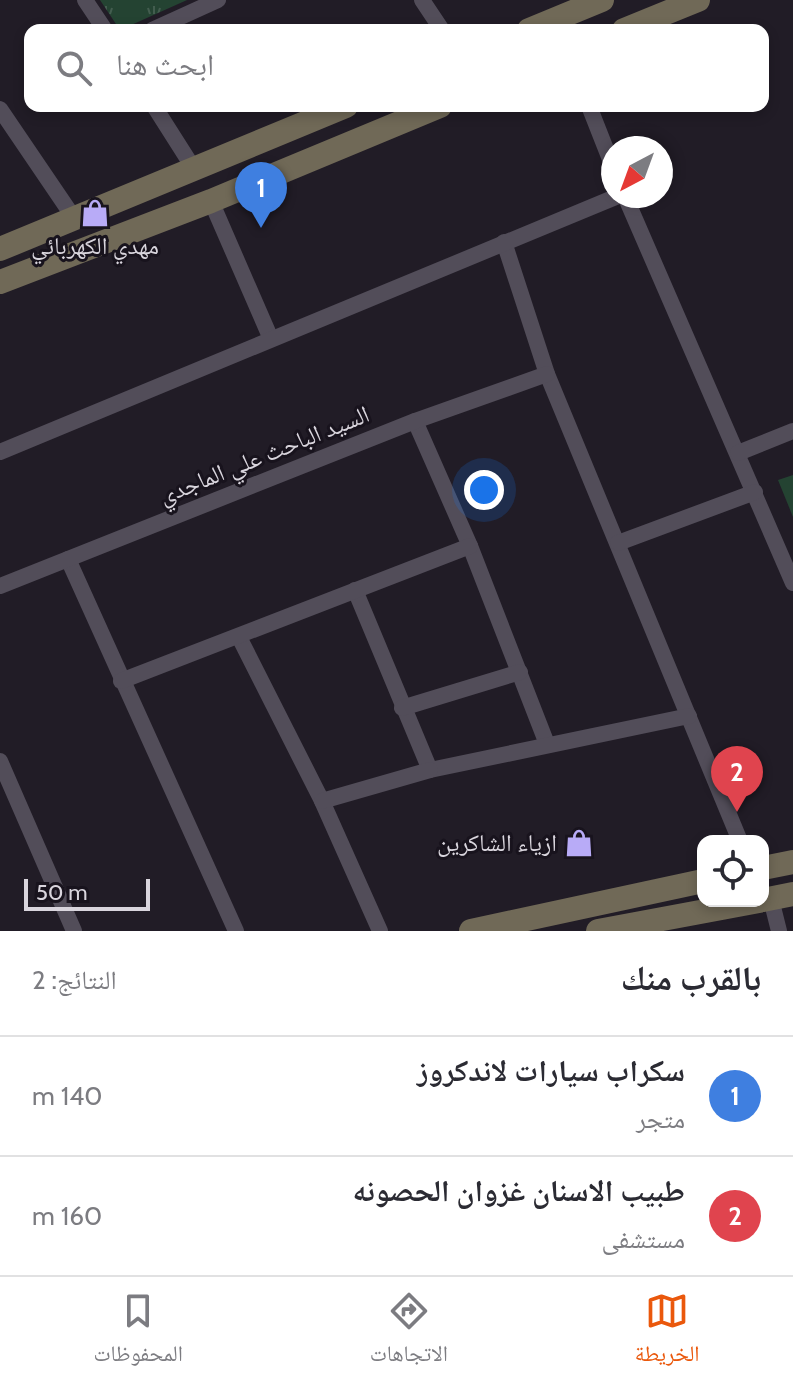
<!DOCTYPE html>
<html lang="ar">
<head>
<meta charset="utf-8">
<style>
	body { margin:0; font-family:Cabin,"Noto Naskh Arabic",sans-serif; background:#f7f7f7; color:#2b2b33; direction:rtl }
	.controls { position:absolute; right:24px; bottom:24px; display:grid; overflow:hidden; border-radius:16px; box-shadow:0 4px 12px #0003 }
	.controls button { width:72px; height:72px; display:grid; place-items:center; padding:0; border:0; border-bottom:2px solid #e1e1e2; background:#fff; color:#2b2b33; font:40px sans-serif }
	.compass { position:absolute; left:601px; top:136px; width:72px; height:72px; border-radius:50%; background:#fff; box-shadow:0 4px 12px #0003; rotate:221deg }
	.scale { position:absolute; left:24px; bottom:20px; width:126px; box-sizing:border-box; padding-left:8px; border:4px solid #d9d5dd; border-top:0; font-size:22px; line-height:28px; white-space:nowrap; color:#d9d5dd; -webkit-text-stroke:6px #18131d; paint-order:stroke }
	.you { position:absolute; left:484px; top:490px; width:28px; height:28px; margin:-20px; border:6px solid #fff; border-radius:50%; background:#1a73e8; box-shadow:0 0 0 12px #1a73e833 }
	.badge { display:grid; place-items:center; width:52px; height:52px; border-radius:50%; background:#ea580c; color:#fff; font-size:26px; font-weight:700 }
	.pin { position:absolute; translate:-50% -66px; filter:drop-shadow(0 2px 4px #0008) }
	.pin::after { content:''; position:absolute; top:42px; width:28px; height:24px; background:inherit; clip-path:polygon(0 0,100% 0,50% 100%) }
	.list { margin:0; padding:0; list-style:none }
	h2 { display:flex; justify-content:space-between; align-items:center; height:104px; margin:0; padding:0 32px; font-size:34px }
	h2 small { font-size:26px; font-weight:400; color:#7c7c81 }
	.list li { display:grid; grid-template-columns:52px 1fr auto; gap:24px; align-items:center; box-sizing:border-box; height:120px; padding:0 32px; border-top:2px solid #e1e1e2 }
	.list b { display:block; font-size:30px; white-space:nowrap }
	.list p { margin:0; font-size:26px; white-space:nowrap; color:#7c7c81 }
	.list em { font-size:26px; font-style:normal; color:#7c7c81 }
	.icon { flex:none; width:44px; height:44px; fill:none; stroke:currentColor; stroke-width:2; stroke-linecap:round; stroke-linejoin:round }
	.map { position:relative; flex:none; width:793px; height:931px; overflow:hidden; direction:ltr }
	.search { position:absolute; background:#fff; box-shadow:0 4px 12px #0003; left:24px; right:24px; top:24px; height:88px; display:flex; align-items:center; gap:20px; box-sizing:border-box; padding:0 28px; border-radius:16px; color:#7c7c81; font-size:30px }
	.sheet { height:344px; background:#fff }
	nav { display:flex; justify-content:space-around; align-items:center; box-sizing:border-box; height:112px; border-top:2px solid #e1e1e2; background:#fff; font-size:22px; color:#7c7c81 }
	nav a { display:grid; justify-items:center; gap:4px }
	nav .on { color:#ea580c }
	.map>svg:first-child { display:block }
	.grass { fill:url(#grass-tufts) }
	.garden { fill:#244332 }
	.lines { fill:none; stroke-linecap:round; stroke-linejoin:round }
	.street { stroke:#524d59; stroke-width:16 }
	.secondary { stroke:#706957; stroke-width:24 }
	.labels { text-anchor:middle; stroke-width:6; stroke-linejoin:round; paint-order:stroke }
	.poi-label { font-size:24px; fill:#d9d5dd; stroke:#18131d }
	.street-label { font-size:24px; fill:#d9d5dd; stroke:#18131d }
</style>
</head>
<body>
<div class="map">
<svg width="793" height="931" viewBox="0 0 793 931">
	<defs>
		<pattern id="grass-tufts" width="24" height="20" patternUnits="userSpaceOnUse" patternTransform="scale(2)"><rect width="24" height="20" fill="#244332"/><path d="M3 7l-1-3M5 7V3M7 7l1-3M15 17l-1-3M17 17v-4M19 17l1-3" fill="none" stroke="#435d4f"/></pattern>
	</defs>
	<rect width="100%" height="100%" fill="#211c26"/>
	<!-- grass -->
	<path class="grass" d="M 100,0 L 187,0 L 120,30 Z"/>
	<!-- garden -->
	<path class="garden" d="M 793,475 L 793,517 L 778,480 Z"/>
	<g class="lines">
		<!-- street -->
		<g class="street">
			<path d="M 85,0 L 105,30"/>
			<path d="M 422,0 L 442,30"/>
			<path d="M 152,30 L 218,0"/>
			<path d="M 154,106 L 194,169"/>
			<path d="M 589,106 L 613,167"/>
			<path d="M 0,109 L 74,218"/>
			<path d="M 625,196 L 793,583"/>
			<path d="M 211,201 L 271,339"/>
			<path d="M 504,242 L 547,374 L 740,841"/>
			<path d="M 415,421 L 470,546 L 547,744"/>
			<path d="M 0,452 L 618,196"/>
			<path d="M 738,453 L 793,431"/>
			<path d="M 618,543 L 755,492"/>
			<path d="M 68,559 L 236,931"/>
			<path d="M 0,586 L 415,421 L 547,374"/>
			<path d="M 355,590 L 430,770 L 689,716"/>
			<path d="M 239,637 L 322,801 L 380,931"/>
			<path d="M 121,681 L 470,546"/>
			<path d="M 402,708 L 520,672"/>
			<path d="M 0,761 L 74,931"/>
			<path d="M 322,801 L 430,770"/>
			<path d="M 771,899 L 779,931"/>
		</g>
		<!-- secondary -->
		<g class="secondary">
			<path d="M 529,30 L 602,0"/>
			<path d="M 624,30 L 698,0"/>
			<path d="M 0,249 L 346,106"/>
			<path d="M 0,282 L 211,201 L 440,106"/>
			<path d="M 763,868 L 793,862"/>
			<path d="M 763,900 L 793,894"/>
			<path d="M 471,931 L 703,881"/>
			<path d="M 598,931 L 759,901"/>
		</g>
	</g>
	<!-- icons -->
	<defs>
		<symbol id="shop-bare" viewBox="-9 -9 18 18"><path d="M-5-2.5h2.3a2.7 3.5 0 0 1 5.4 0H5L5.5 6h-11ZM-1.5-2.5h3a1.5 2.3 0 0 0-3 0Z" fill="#b8abf7" stroke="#18131d" stroke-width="2.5" paint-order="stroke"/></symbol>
	</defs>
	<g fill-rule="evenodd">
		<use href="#shop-bare" x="75" y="193" width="40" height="40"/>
		<use href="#shop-bare" x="559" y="823" width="40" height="40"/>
	</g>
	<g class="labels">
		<!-- poi labels -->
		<g class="poi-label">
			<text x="95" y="254">مهدي الكهربائي</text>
			<text x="557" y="851" text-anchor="end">ازياء الشاكرين</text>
		</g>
		<!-- street labels -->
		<g class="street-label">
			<text transform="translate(264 455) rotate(-22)" y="8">السيد الباحث علي الماجدي</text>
		</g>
	</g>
</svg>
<div class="controls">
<button><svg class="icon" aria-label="locate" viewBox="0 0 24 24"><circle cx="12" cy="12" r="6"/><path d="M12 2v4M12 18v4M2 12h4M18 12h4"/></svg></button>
</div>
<svg class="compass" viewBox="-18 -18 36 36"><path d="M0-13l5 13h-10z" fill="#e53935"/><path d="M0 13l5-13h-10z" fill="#7c7c81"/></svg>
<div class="scale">50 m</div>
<div class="you"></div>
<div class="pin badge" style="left:261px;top:228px;background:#3f7fe0">1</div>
<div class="pin badge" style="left:737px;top:812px;background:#e0444e">2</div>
<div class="search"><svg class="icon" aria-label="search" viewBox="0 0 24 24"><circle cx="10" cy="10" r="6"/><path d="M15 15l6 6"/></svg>ابحث هنا</div>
</div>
<section class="sheet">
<h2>بالقرب منك<small>النتائج: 2</small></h2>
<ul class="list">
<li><span class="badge" style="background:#3f7fe0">1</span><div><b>سكراب سيارات لاندكروز</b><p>متجر</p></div><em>140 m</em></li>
<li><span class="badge" style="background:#e0444e">2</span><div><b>طبيب الاسنان غزوان الحصونه</b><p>مستشفى</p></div><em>160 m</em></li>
</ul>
</section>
<nav>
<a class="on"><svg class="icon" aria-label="map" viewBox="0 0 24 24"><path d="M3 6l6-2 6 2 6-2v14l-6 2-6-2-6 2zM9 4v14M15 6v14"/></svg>الخريطة</a>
<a><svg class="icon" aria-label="directions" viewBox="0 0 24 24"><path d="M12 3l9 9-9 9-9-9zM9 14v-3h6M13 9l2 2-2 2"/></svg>الاتجاهات</a>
<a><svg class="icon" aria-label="saved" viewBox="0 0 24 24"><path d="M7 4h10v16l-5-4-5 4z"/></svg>المحفوظات</a>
</nav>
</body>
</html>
